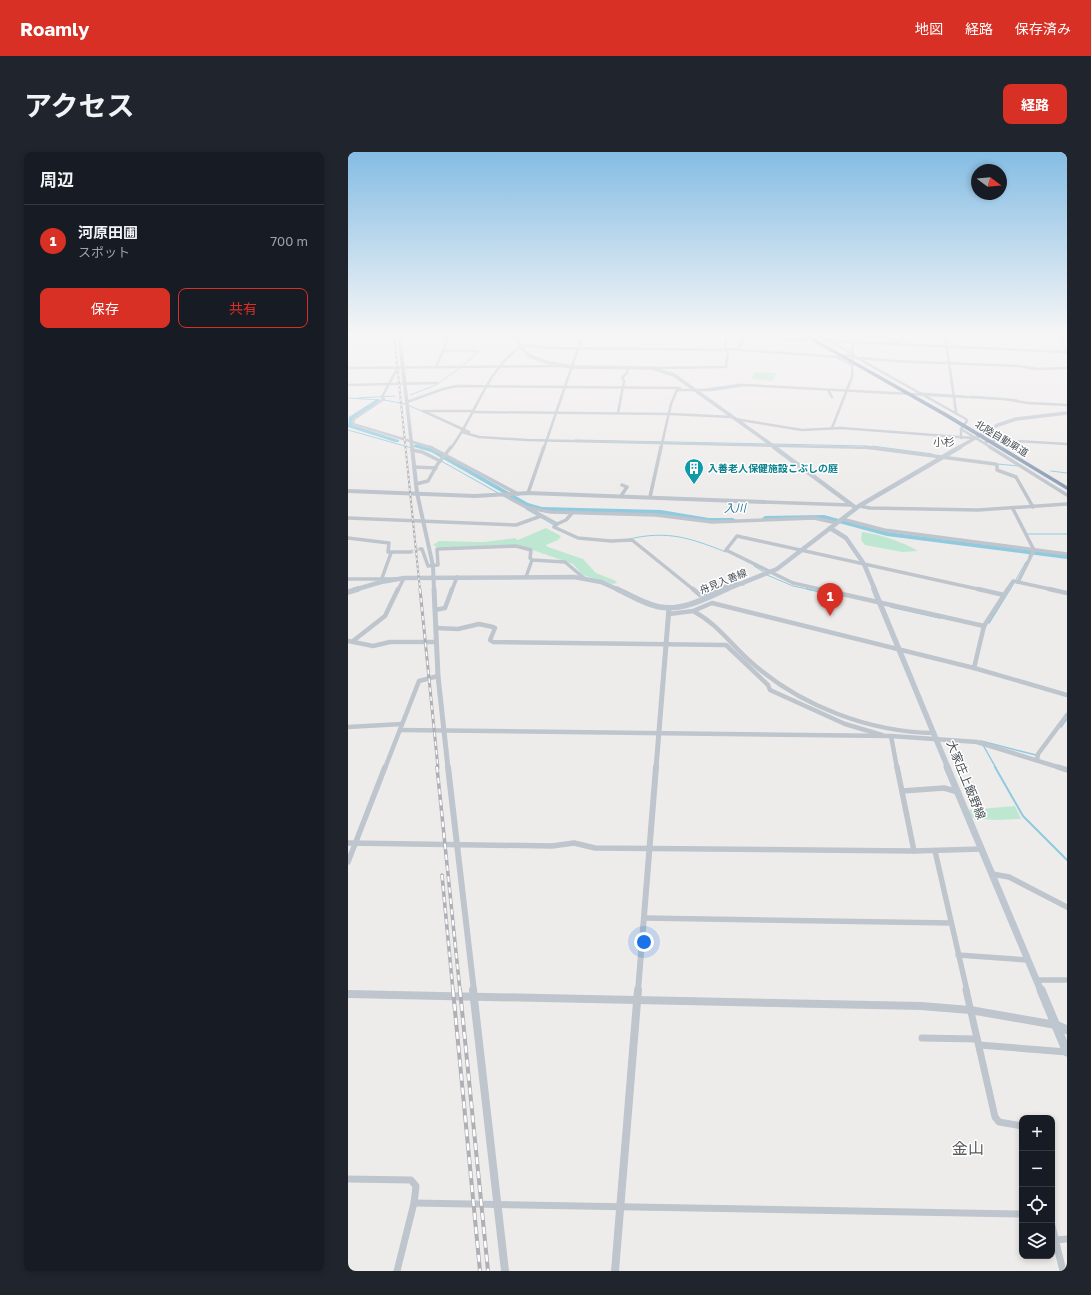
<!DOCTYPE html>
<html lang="ja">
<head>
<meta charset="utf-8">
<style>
	body { margin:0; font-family:"Golos Text","Noto Sans JP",sans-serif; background:#20242c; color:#f1f3f6 }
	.controls { position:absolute; right:12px; bottom:12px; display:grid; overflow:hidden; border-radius:8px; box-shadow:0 2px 6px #0003 }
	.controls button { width:36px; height:36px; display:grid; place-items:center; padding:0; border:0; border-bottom:1px solid #363941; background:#171b24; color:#f1f3f6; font:20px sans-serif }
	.compass { position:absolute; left:623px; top:12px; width:36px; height:36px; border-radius:50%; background:#171b24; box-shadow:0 2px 6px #0003; rotate:106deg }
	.you { position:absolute; left:296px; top:790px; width:14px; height:14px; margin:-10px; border:3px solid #fff; border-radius:50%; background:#1a73e8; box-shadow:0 0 0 6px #1a73e833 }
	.badge { display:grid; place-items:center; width:26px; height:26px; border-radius:50%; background:#d93025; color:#fff; font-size:13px; font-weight:700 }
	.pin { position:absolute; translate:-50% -33px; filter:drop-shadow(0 1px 2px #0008) }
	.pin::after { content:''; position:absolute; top:21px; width:14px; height:12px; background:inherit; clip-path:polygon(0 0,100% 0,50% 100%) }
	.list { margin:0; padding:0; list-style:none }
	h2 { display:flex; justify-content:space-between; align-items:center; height:52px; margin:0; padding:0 16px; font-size:17px }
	h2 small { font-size:13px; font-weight:400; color:#9ea1a6 }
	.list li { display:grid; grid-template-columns:26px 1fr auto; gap:12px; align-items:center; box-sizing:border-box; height:72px; padding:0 16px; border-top:1px solid #363941 }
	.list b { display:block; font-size:15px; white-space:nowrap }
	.list p { margin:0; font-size:13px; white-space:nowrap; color:#9ea1a6 }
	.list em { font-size:13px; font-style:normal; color:#9ea1a6 }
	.actions { display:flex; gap:8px; padding:12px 16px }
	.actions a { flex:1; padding:9px 0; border:1px solid #d93025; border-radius:8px; text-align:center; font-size:14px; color:#d93025 }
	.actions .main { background:#d93025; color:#fff }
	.icon { flex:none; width:22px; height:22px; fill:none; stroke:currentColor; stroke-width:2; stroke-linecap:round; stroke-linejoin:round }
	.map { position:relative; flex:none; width:719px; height:1119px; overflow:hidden; border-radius:8px }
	header { display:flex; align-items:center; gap:24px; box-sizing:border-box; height:56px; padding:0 20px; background:#d93025; color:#fff }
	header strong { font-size:19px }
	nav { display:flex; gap:22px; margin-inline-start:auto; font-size:14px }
	.intro { display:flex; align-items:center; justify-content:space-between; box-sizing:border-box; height:96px; padding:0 24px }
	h1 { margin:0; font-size:28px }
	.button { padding:10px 18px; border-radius:8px; background:#d93025; color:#fff; font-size:14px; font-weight:700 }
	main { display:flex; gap:24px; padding:0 24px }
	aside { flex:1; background:#171b24; border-radius:8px; box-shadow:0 2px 6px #0003 }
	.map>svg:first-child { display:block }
	.green { fill:#bee7d1 }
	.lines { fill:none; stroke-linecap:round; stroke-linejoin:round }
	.stream-far2 { stroke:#90cadf; stroke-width:1 }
	.stream-far1 { stroke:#90cadf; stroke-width:1.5 }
	.stream { stroke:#90cadf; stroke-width:2 }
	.river { fill:#90cadf; fill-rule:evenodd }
	.minor-tunnel-far1 { stroke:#cccccd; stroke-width:2.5; stroke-dasharray:2.5 1.5; stroke-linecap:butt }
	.minor-tunnel { stroke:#cccccd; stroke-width:3.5; stroke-dasharray:3.5 1.5; stroke-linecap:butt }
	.minor-far4 { stroke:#bec5cc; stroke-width:2.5 }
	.minor-far3 { stroke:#bec5cc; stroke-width:3.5 }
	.minor-far2 { stroke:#bec5cc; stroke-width:4.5 }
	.minor-far1 { stroke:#bec5cc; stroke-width:5.5 }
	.minor { stroke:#bec5cc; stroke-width:7 }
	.tertiary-far4 { stroke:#bec5cc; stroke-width:3.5 }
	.tertiary-far3 { stroke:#bec5cc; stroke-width:4 }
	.tertiary-far2 { stroke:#bec5cc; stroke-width:5 }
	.tertiary-far1 { stroke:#bec5cc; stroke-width:6 }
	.tertiary { stroke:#bec5cc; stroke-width:8 }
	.secondary-far4 { stroke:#bec6d0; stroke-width:3.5 }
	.secondary-far3 { stroke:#bec6d0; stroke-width:4.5 }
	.secondary-far2 { stroke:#bec6d0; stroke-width:5.5 }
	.secondary-far1 { stroke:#bec6d0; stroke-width:7 }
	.secondary { stroke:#bec6d0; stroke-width:9 }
	.motorway { fill:#899bb5; fill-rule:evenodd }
	.rail-far3-casing { stroke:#aeb0b5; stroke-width:2 }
	.rail-far2-casing { stroke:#aeb0b5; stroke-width:3 }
	.rail-far1-casing { stroke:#aeb0b5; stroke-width:3.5 }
	.rail-casing { stroke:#aeb0b5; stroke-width:4 }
	.rail-far3 { stroke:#fff; stroke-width:1; stroke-dasharray:2.5; stroke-linecap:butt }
	.rail-far2 { stroke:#fff; stroke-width:1.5; stroke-dasharray:4.5; stroke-linecap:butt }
	.rail-far1 { stroke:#fff; stroke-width:2; stroke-dasharray:5.5; stroke-linecap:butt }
	.rail { stroke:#fff; stroke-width:2.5; stroke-dasharray:7; stroke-linecap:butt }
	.labels { text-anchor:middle; stroke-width:3; stroke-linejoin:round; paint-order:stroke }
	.far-street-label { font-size:10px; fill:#464e56; stroke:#fff }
	.far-culture-label { font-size:10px; font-weight:bold; fill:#0d838f; stroke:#fff; text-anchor:start }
	.far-neighbourhood-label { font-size:11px; fill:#595b5f; stroke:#fff }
	.far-water-label { font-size:11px; font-style:italic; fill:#1d7292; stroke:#fff }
	.street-label { font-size:12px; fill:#464e56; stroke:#fff }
	.near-neighbourhood-label { font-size:16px; fill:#595b5f; stroke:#fff }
</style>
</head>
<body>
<header>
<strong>Roamly</strong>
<nav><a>地図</a><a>経路</a><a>保存済み</a></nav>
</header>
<div class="intro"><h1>アクセス</h1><a class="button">経路</a></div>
<main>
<aside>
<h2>周辺<small></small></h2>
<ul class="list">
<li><span class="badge">1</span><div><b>河原田圃</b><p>スポット</p></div><em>700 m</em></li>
</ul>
<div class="actions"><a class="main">保存</a><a>共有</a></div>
</aside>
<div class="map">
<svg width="719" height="1119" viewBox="0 0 719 1119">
	<rect width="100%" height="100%" fill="#eeeceb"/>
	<!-- green -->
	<g class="green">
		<path d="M 406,220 L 428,221 L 425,229 L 404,227 Z"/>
		<path d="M 198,376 L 213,384 L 210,388 L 198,393 L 200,395 L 235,407 L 248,421 L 268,429 L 269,431 L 264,432 L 235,423 L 225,412 L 173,394 L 89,395 L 85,393 L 91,389 L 136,390 L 167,386 L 170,388 Z"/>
		<path d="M 514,380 C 534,383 553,389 570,399 L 554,400 L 517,393 L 513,388 Z"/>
		<path d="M 667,654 L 673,667 L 648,668 L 623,666 L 619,658 Z"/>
	</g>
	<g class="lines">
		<!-- stream-far2 -->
		<g class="stream-far2">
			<path d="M 649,182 L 699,187"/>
			<path d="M 115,213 L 131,199"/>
			<path d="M 358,237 L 394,232"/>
			<path d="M 573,241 L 615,244"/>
			<path d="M 62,243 L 88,233 L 112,216"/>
			<path d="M 623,244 L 669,248"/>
			<path d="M 0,246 L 32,248"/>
			<path d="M 10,246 L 47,244"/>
			<path d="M 36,248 L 57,252 L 76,260"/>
			<path d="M 0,278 L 64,296"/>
			<path d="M 227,288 L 421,292"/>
			<path d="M 424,292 L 517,294"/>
			<path d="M 524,294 L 584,302"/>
			<path d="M 79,301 L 150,341"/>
			<path d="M 649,312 L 671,314"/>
			<path d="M 703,319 L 719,321"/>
			<path d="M 178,357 L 206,373"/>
			<path d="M 679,382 L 719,382"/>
			<path d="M 281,387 C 320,378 342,386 378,400"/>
			<path d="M 681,405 L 682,400"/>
			<path d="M 406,414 L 416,420"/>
			<path d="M 419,423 L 445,434 L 464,438"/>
			<path d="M 662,438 L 678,410"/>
		</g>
		<!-- stream-far1 -->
		<g class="stream-far1">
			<path d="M 459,437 L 486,443"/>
			<path d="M 543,455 L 592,466"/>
			<path d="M 641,471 L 662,437"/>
			<path d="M 713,575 L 719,567"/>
			<path d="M 633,589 L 688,603"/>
			<path d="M 635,593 L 648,616"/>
		</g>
		<!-- stream -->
		<path class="stream" d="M 647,615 L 675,664 L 719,708"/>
		<!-- river -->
		<g class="river">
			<path d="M 29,247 L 33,248 L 5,267 L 4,273 L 51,288 L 51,290 L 47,290 L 0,275 L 1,265 Z"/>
			<path d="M 68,292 L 87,298 L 180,351 L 194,355 L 313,358 L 361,366 L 385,366 L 388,368 L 385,370 L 361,370 L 313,362 L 193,359 L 176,353 L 83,300 L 66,295 L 65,294 Z"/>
			<path d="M 476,363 L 539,380 L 719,403 L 719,407 L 539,384 L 476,367 L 417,368 L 414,366 L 417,364 Z"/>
		</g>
		<!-- minor-tunnel-far1 -->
		<path class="minor-tunnel-far1" d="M 458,188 L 480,189"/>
		<!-- minor-tunnel -->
		<path class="minor-tunnel" d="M 62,400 L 72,397"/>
		<!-- minor-far4 -->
		<g class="minor-far4">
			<path d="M 295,182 L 397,183"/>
			<path d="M 468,182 L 505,202"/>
			<path d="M 499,182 L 499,185 L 505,190"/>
			<path d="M 597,182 L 608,260"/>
			<path d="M 652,182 L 719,187"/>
			<path d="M 714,182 L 713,187 L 719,200"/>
			<path d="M 397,185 L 458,188"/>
			<path d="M 0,186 L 168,184"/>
			<path d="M 545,187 L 551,189 L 551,192"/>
			<path d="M 480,189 L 719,200"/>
			<path d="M 551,189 L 555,186 L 553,182"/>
			<path d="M 171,193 L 201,196 L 380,198"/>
			<path d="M 390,197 L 397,183"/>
			<path d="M 377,198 L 378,182"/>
			<path d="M 95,199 L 129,199"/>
			<path d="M 490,206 L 504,213"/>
			<path d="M 513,206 L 546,209 L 671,214 L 689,217 L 719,216"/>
			<path d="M 50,215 L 34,245 L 36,247 L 6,267 L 5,272 L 85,296"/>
			<path d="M 88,215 L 102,182"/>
			<path d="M 0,216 L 216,214"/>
			<path d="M 304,216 L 378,215 L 380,197 L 489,205 L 504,203 L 618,267 L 619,269 L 613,277 L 613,286"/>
			<path d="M 0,233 L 89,231"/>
			<path d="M 480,238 L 484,245"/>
			<path d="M 59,250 L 95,237 L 109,234 L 332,236"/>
			<path d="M 75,259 L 121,280"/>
			<path d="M 77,259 L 125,259"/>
			<path d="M 125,260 L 322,262 L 385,265"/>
			<path d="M 270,261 L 276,229 L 274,226 L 279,221 L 280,216"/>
			<path d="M 387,267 L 454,278 L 493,276 L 625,286"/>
			<path d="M 484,276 L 504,225 L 505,190"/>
			<path d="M 613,277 L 644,296"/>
			<path d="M 114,280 L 131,285 L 179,288 L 524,296"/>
			<path d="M 638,290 L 650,288 L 719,292"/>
			<path d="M 103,296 C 128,263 137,220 172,195"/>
			<path d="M 196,296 L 235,182"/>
			<path d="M 313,296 L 323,252 L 329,238 L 363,238 L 397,233 L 656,247 L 680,251 L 719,253"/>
		</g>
		<!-- minor-far3 -->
		<g class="minor-far3">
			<path d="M 82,295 L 170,342"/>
			<path d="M 517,295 L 647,312 L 649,313 L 649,318 L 668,325 L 685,355"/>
			<path d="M 642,295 L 719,343"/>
			<path d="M 64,298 L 74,300 L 92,309"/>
			<path d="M 66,315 L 88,316"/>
			<path d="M 68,332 L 80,329 L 89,313 L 103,295"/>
			<path d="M 180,341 L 196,295"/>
			<path d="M 156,343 L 209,372 L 206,375 L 230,386 L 263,389 L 284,388 L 346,438"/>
			<path d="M 273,344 L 279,335 L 274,333"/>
			<path d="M 302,345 L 313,295"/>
			<path d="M 416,350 L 502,353"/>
			<path d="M 511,354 L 522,356 L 630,358 L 719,352"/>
			<path d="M 181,356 L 203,360 L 308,363 L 364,370 L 466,366 L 489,371"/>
			<path d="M 665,357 L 686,398 L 670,430"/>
			<path d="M 0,366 L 168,373 L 193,364"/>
			<path d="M 494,367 L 536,378 L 719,402"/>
			<path d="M 209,372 L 218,368 L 225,360"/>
			<path d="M 0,386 L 41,391 L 40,400 L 62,400"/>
			<path d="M 72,397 L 74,397 L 80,414 L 90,413 L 89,397 L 168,394 L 183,398 L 182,406 L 184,408 L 217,410 L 236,426"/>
			<path d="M 178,425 L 184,408"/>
			<path d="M 34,426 L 43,401"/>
			<path d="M 0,427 L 50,427"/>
			<path d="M 50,438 L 56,426"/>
			<path d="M 104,438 L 109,425"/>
			<path d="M 366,438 L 387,431 L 395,432"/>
			<path d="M 476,438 L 445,431 L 378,398 L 389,384 L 634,438"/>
			<path d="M 659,438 L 665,429 L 706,438"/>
		</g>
		<!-- minor-far2 -->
		<g class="minor-far2">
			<path d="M 345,437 L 352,443 L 369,437"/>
			<path d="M 472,437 L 636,474 L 656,443"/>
			<path d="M 630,437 L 656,443"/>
			<path d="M 701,437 L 719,441"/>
			<path d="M 656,443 L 660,437"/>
			<path d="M 87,458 L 97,456 L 104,437"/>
			<path d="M 345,459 C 370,472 383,493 404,511 C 453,554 521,580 586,581"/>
			<path d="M 321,462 L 345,459 L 364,451 L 626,516 L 636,474"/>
			<path d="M 88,476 L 110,477 L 131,472 L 145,475 L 147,476 L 142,488 L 145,490 L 378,493 L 420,533 L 422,538 L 497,572 L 534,583"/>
			<path d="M 0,489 L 25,494 L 42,490 L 88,490"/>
			<path d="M 5,489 L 37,464 L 50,437"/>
			<path d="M 626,516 L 719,543"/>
			<path d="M 0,575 L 54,572"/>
			<path d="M 52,578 L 543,584 L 629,590 L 713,616"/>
			<path d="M 543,584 L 549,616"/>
			<path d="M 689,608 L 690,602 L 719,563"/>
			<path d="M 37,616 L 71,529 L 90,524"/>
		</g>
		<!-- minor-far1 -->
		<g class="minor-far1">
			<path d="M 549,615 L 566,699"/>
			<path d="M 710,615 L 719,618"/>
			<path d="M 554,639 L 596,636 L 610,640"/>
			<path d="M 0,691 L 204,694 L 226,691 L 247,696 L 566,699 L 633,697"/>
			<path d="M 587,699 L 619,839"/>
			<path d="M 0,710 L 37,615"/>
			<path d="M 644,722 L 661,725 L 719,755"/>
			<path d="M 296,766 L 603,771"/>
			<path d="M 610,803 L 680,808"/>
			<path d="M 689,828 L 719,828"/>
		</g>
		<!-- minor -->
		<g class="minor">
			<path d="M 618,838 L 647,965 L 651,970 L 674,974"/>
			<path d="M 574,886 L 629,887"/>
			<path d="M 631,893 L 719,900"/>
			<path d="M 0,1027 L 63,1028 L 68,1034 L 66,1051 L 49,1119"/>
			<path d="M 66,1051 L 674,1062"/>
			<path d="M 704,1074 L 715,1119"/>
			<path d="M 707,1088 L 719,1087"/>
		</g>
		<!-- tertiary-far4 -->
		<path class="tertiary-far4" d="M 51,182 L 64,296"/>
		<!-- tertiary-far3 -->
		<g class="tertiary-far3">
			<path d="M 64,295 L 69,341 L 85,414 L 86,438"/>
			<path d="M 0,339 L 127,344 L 180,341 L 416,350"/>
		</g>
		<!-- tertiary-far2 -->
		<g class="tertiary-far2">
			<path d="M 86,437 L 90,524 L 100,616"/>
			<path d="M 308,616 L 321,456"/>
		</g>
		<!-- tertiary-far1 -->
		<g class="tertiary-far1">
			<path d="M 100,615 L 126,839"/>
			<path d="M 290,839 L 308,615"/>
		</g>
		<!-- tertiary -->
		<g class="tertiary">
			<path d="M 125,838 L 157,1119"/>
			<path d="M 0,842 L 573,854 L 622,858 L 708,873"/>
			<path d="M 267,1119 L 290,838"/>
		</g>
		<!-- secondary-far4 -->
		<g class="secondary-far4">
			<path d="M 168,182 L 172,195 L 182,204 L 198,210 L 223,215 L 304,216 L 326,223 L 428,296"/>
			<path d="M 610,296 L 650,273 L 668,267 L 719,261"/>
		</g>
		<!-- secondary-far3 -->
		<g class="secondary-far3">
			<path d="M 426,295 L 508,356"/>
			<path d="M 482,376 L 498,386 L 516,412 L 527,438"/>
			<path d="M 6,438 L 33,430 L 56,426 L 226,425 L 253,430 L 271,438"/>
			<path d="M 377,438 L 429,417 L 511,354 L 612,295"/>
		</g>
		<!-- secondary-far2 -->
		<g class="secondary-far2">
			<path d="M 269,437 C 282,443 298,453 312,455 C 335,459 358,446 379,437"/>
			<path d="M 526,437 L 600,616"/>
			<path d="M 0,440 L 10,437"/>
		</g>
		<!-- secondary-far1 -->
		<path class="secondary-far1" d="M 599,615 L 693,839"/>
		<!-- secondary -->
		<g class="secondary">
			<path d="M 693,838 L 719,900"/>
			<path d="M 708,873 L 719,878"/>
		</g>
		<!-- motorway -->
		<path class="motorway" d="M 452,182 L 458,182 L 600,262 L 719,334 L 719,338 L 596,264 Z"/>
		<defs>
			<path id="rail-far3" d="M 46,182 L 72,438"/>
			<path id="rail-far2" d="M 72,437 L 90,616"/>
			<g id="rail-far1">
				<path d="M 89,615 L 112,839"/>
				<path d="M 94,723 L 105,839"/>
			</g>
			<g id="rail">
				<path d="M 105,838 L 132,1119"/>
				<path d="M 112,838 L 140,1119"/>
			</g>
		</defs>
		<!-- rail-far3 casing -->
		<use href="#rail-far3" class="rail-far3-casing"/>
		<!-- rail-far2 casing -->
		<use href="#rail-far2" class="rail-far2-casing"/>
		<!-- rail-far1 casing -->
		<use href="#rail-far1" class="rail-far1-casing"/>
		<!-- rail casing -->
		<use href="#rail" class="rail-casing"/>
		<!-- rail-far3 -->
		<use href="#rail-far3" class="rail-far3"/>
		<!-- rail-far2 -->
		<use href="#rail-far2" class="rail-far2"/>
		<!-- rail-far1 -->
		<use href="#rail-far1" class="rail-far1"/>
		<!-- rail -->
		<use href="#rail" class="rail"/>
	</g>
	<!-- sky -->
	<linearGradient id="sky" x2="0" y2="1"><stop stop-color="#85bde4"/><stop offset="0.54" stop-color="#f7f6f6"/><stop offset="1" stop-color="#f7f6f6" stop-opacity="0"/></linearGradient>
	<rect width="719" height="339" fill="url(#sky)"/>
	<!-- icons -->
	<defs>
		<symbol id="building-pin" viewBox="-11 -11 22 30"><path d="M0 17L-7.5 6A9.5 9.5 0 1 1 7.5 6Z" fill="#0f9aa8" stroke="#fff"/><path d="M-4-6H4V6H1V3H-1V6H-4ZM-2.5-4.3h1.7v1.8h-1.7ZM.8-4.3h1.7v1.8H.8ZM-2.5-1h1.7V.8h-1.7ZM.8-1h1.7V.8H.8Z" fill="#fff"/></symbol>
	</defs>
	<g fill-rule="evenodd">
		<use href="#building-pin" x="335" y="305" width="22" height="30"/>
	</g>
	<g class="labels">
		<!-- far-street labels -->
		<g class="far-street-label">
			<text transform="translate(654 286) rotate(31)" y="4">北陸自動車道</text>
			<text transform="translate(375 429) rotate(-22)" y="4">舟見入善線</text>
		</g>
		<!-- far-culture labels -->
		<g class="far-culture-label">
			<text x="360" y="320">入善老人保健施設こぶしの庭</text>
		</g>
		<!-- far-neighbourhood labels -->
		<g class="far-neighbourhood-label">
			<text x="596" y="294">小杉</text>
		</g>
		<!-- far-water labels -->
		<g class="far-water-label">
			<text transform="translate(387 356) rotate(-1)" y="4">入川</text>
		</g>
		<!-- street labels -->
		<g class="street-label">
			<text transform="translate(618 628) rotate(68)" y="4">大家庄上飯野線</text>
		</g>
		<!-- near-neighbourhood labels -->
		<g class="near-neighbourhood-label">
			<text x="620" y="1002">金山</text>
		</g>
	</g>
</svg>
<div class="controls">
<button>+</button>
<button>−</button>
<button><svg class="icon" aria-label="locate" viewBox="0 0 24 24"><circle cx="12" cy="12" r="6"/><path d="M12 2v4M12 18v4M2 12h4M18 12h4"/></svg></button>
<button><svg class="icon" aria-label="layers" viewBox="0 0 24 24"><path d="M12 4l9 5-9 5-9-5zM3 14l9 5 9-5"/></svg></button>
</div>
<svg class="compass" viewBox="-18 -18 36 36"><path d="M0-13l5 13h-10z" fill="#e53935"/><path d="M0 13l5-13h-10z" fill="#9ea1a6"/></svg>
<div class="you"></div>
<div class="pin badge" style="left:482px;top:464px">1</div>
</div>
</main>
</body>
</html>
